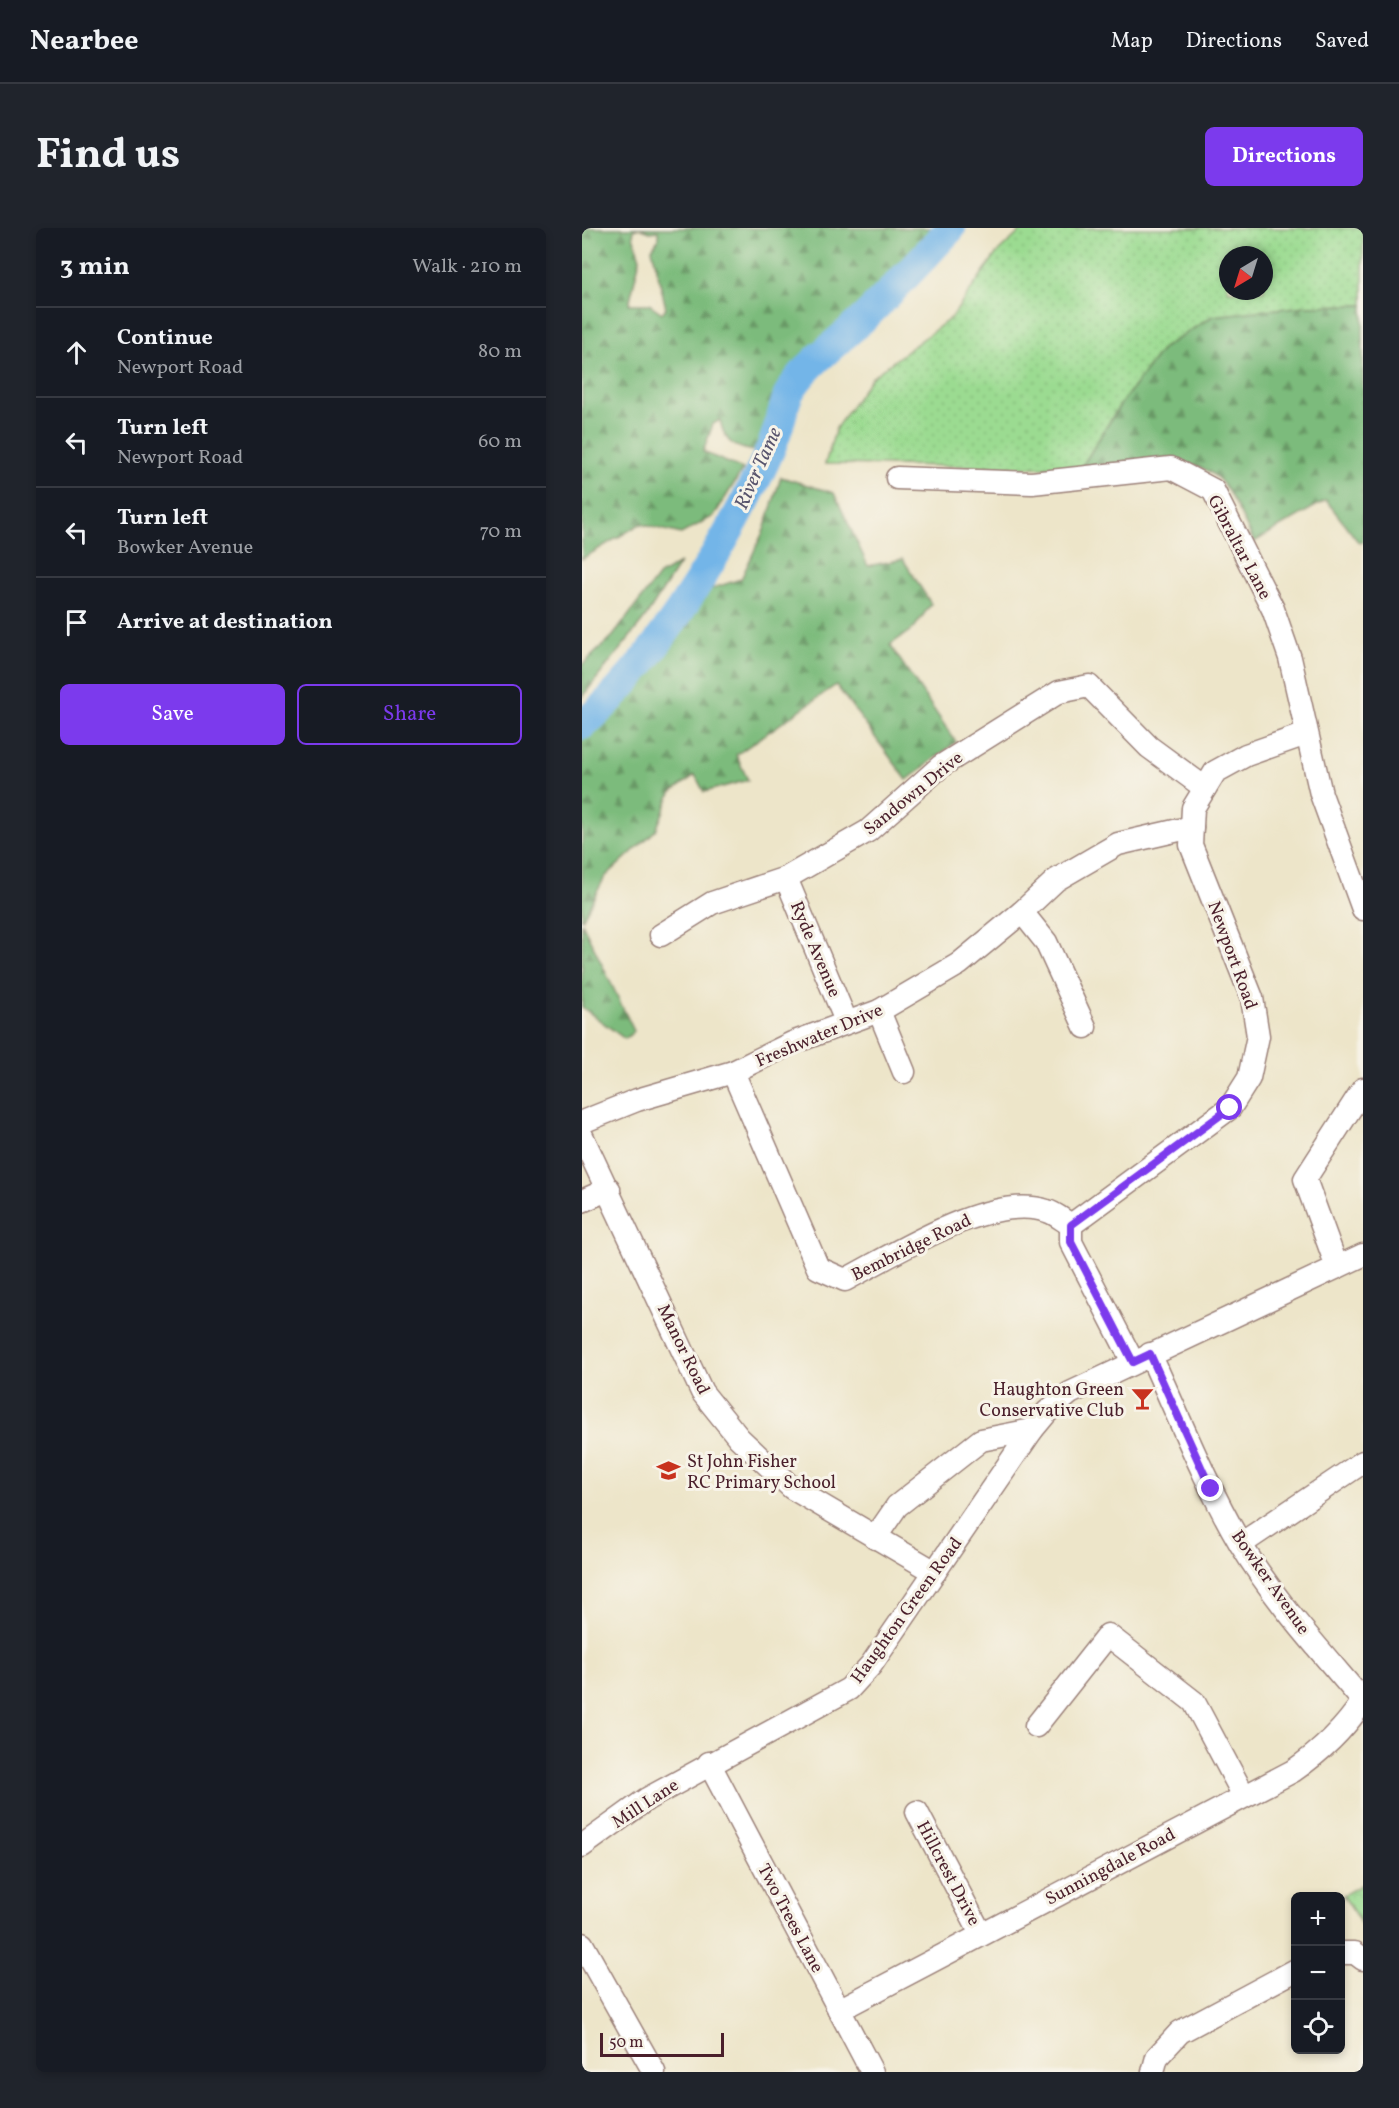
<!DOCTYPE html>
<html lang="en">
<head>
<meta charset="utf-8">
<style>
	body { margin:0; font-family:Vollkorn,serif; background:#20242c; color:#f1f3f6 }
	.controls { position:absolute; right:18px; bottom:18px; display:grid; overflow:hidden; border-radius:9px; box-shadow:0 3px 9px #0003 }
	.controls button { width:54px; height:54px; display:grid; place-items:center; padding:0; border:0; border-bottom:2px solid #363941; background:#171b24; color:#f1f3f6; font:30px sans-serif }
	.compass { position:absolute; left:637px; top:18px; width:54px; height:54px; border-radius:50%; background:#171b24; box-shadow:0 3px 9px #0003; rotate:218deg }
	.scale { position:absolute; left:18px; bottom:15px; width:124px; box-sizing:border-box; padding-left:6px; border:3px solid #4a1f2b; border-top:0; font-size:16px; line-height:21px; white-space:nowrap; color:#4a1f2b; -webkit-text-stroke:4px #f7f3e8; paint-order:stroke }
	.stop { position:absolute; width:18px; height:18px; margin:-14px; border:4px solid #7c3aed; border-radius:50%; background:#fff }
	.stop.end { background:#7c3aed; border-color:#fff; box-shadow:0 2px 6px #0008 }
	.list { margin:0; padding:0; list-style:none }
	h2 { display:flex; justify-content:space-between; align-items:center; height:78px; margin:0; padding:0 24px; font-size:26px }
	h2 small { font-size:20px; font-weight:400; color:#9ea1a6 }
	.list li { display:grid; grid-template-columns:39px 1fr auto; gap:18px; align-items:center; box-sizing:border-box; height:90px; padding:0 24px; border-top:2px solid #363941 }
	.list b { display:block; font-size:22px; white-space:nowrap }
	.list p { margin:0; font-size:20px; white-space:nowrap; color:#9ea1a6 }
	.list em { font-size:20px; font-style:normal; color:#9ea1a6 }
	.actions { display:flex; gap:12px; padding:18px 24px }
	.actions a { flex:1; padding:14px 0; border:2px solid #7c3aed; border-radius:9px; text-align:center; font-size:21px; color:#7c3aed }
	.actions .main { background:#7c3aed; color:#fff }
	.icon { flex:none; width:33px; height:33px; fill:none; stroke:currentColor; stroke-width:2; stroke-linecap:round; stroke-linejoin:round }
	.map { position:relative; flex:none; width:781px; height:1844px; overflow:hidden; border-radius:9px }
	header { display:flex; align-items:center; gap:36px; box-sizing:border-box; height:84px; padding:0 30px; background:#171b24; border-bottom:2px solid #363941 }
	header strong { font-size:28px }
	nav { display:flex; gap:33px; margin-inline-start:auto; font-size:21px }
	.intro { display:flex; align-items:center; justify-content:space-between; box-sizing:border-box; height:144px; padding:0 36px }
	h1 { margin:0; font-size:42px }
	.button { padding:15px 27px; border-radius:9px; background:#7c3aed; color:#fff; font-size:21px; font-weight:700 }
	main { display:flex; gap:36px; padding:0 36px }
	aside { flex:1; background:#171b24; border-radius:9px; box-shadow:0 3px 9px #0003 }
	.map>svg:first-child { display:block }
	.grass { fill:url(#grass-dots); stroke:#727d5e; stroke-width:1.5; fill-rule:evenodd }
	.forest { fill:url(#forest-firs); stroke:#636d53; stroke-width:1.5; fill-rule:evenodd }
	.park { fill:url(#park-crowns); stroke:#727d5e; stroke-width:1.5 }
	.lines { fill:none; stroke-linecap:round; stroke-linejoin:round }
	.river { stroke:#73b5e8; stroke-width:30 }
	.minor-casing { stroke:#9c827a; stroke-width:25 }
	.minor { stroke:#fff; stroke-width:22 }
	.route { stroke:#7c3aed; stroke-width:8 }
	.labels { text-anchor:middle; stroke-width:6; stroke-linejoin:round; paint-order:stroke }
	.street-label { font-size:18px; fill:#4a1f2b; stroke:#f7f3e8 }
	.poi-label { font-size:18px; fill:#4a1f2b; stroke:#f7f3e8; text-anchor:end }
	.water-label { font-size:20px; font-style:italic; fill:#58546d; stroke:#f7f3e8 }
</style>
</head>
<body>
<header>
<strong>Nearbee</strong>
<nav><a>Map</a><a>Directions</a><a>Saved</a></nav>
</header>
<div class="intro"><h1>Find us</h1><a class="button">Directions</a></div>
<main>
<aside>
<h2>3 min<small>Walk · 210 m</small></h2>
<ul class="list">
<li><svg class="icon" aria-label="ahead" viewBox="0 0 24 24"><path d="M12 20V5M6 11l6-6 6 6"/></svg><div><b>Continue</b><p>Newport Road</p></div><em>80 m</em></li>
<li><svg class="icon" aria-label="left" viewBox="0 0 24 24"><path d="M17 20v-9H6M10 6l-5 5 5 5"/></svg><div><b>Turn left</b><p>Newport Road</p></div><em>60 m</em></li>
<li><svg class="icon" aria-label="left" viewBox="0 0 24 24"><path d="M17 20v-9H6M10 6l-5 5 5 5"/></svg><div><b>Turn left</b><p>Bowker Avenue</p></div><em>70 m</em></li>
<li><svg class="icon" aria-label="arrive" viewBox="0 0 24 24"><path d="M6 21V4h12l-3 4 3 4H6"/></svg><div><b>Arrive at destination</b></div></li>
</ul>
<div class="actions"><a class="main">Save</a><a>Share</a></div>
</aside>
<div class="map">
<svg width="781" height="1844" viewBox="0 0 781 1844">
	<defs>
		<pattern id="grass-dots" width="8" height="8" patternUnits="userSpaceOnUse" patternTransform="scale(1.5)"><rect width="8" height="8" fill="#9bdb91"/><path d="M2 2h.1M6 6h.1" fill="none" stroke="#87bc7d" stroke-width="1.8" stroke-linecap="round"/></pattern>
		<pattern id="forest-firs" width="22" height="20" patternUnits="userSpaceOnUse" patternTransform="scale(1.5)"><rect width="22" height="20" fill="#7cbb7b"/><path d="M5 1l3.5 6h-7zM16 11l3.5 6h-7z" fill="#689765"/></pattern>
		<pattern id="park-crowns" width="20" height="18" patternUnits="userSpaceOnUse" patternTransform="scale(1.5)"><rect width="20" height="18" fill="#9bdb91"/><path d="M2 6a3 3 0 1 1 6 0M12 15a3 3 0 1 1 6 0" fill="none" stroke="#87bc7d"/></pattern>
	</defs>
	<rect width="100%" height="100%" fill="#f7f3e8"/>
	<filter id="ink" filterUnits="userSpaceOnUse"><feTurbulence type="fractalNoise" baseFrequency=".0167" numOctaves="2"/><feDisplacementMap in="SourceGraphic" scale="12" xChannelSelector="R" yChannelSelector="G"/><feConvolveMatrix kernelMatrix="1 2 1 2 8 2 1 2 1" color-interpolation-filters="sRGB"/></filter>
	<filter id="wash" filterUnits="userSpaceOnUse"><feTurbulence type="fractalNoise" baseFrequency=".008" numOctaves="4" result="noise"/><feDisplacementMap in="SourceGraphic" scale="24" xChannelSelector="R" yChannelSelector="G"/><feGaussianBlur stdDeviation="1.35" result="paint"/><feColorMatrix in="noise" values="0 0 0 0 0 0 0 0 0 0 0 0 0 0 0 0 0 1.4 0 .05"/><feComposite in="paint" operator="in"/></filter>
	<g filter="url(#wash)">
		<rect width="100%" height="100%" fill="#ede5c9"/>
		<!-- grass -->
		<path class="grass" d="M 442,0 L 781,0 L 781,77 L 724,78 L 631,88 L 581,120 L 538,177 L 499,240 L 243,236 L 254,200 L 289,150 L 370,89 L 414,26 ZM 646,27 L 682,27 L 682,63 L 646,63 Z"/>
		<!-- forest -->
		<g class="forest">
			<path d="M 0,0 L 364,0 L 367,2 L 287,85 L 220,148 L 207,166 L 186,225 C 158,220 144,222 138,192 L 131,196 L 121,224 L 161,241 L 132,288 L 99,306 L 58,296 L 0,331 ZM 57,0 L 68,4 L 76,3 L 76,12 L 70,21 L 84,80 L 80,85 L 67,76 L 47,76 L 58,30 L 51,8 L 52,2 Z"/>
			<path d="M 781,77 L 781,314 L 777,315 L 744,272 L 672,314 C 663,296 655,277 644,260 C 616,217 541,235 499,240 L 538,177 L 581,120 L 631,88 L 724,78 Z"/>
			<path d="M 199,249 L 252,265 L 286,338 L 321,331 L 349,376 L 332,400 L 308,417 L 374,514 L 325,552 L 254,457 L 154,527 L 166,552 L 122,564 L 113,547 L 89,565 L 74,602 L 23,649 L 0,692 L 0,497 L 22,479 L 49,448 L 104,369 L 159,351 L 182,302 Z"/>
			<path d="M 98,335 L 63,390 L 0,469 L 0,437 L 31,408 L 77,347 Z"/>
			<path d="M 0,695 L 52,803 L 43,811 L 0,779 Z"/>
		</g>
		<!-- park -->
		<path class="park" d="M 781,1656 L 781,1699 L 761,1667 Z"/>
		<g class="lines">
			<!-- river -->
			<path class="river" d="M 0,497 C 67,443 136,328 175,250 C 183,234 191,217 196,200 C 200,189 202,176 207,165 C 223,136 263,109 287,85 C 315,58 342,29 369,0"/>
		</g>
	</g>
	<g filter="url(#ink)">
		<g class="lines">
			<defs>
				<g id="minor">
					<path d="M 315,250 L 450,255 L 589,240 L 631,262 L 691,381 L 708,430 L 739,566 L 781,681"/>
					<path d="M 204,650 L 264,793"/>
					<path d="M 440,684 L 464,714 L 503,799"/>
					<path d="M 79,707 L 130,675 L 204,650 L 286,603 L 359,538 L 477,464 L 507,458 L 567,519 L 623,560"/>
					<path d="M 297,783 L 322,844"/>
					<path d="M 151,844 L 236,1040 L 263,1052 C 313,1026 408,964 465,983 C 473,985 482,993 489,997"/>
					<path d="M 0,894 L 55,872 L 151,844 L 210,815 L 297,783 L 377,736 L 440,684 L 474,652 L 536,616 L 610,599"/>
					<path d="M 0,908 L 120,1164 L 157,1210 L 210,1260 L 353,1344"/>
					<path d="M 0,973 L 27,961"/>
					<path d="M 755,1039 L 723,951 L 781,861"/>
					<path d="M 568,1126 C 597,1189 623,1255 658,1315 C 692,1372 738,1422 781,1473"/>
					<path d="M 551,1134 L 489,1014 L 489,997 L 648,880 L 667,850 L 676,808 L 670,770 L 609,617 L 611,580 L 633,544 L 664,527 L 724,506"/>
					<path d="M 293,1310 L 315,1278 L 399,1212 L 450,1202"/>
					<path d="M 659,1316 L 781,1234"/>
					<path d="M 454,1498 L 526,1407 L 612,1474 L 662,1568"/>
					<path d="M 127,1535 L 290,1844"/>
					<path d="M 335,1584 L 399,1706"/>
					<path d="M 0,1618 L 65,1571 L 267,1461 L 289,1437 L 450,1202 L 465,1184 L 488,1165 L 781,1027"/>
					<path d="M 0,1716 L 72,1844"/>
					<path d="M 758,1725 L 773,1725 L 781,1731"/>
					<path d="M 257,1782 L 711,1543 C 740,1523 762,1502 781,1473"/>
					<path d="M 571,1844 L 575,1829 L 598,1804 L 714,1742"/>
				</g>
			</defs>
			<!-- minor casing -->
			<use href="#minor" class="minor-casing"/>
			<!-- minor -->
			<use href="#minor" class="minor"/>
		</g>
	</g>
	<g class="lines" filter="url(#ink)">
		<!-- route -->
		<path class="route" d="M 629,1261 L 568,1126 L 551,1134 L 489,1014 L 489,997 L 648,880"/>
	</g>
	<!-- icons -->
	<defs>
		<symbol id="bar-bare" viewBox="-9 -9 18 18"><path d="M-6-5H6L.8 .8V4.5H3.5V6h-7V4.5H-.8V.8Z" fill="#c8321e" stroke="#f7f3e8" stroke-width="2.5" paint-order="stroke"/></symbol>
		<symbol id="school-bare" viewBox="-9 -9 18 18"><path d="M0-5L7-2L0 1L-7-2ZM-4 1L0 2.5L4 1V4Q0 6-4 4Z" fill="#c8321e" stroke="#f7f3e8" stroke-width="2.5" paint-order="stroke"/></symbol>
	</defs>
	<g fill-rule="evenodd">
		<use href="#bar-bare" x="544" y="1154" width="33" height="33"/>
		<use href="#school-bare" x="70" y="1226" width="33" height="33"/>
	</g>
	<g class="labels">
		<!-- street labels -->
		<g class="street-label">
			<text transform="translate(658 319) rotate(62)" y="6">Gibraltar Lane</text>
			<text transform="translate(331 565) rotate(-39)" y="6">Sandown Drive</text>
			<text transform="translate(234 721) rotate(67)" y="6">Ryde Avenue</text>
			<text transform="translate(651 727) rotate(70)" y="6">Newport Road</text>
			<text transform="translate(237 807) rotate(-23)" y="6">Freshwater Drive</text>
			<text transform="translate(329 1019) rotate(-26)" y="6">Bembridge Road</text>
			<text transform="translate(102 1121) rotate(64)" y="6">Manor Road</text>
			<text transform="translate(689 1354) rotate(55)" y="6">Bowker Avenue</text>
			<text transform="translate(324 1382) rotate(-54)" y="6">Haughton Green Road</text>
			<text transform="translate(63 1575) rotate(-33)" y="6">Mill Lane</text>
			<text transform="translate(528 1638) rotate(-28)" y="6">Sunningdale Road</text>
			<text transform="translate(367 1645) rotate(62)" y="6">Hillcrest Drive</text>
			<text transform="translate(209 1690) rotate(62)" y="6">Two Trees Lane</text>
		</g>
		<!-- poi labels -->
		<g class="poi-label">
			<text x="542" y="1167">Haughton Green<tspan x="542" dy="21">Conservative Club</tspan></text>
			<text x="105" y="1239" text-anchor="start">St John Fisher<tspan x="105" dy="21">RC Primary School</tspan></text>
		</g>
		<!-- water labels -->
		<g class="water-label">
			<text transform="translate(175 240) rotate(-66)" y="7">River Tame</text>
		</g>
	</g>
</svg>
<div class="controls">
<button>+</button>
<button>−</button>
<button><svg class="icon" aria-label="locate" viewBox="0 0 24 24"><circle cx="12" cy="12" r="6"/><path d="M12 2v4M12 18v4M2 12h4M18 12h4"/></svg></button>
</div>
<svg class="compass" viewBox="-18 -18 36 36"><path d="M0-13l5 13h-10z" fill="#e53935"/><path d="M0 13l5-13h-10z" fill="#9ea1a6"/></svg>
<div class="scale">50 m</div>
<div class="stop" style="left:648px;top:880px"></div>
<div class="stop end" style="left:629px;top:1261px"></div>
</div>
</main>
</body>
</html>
